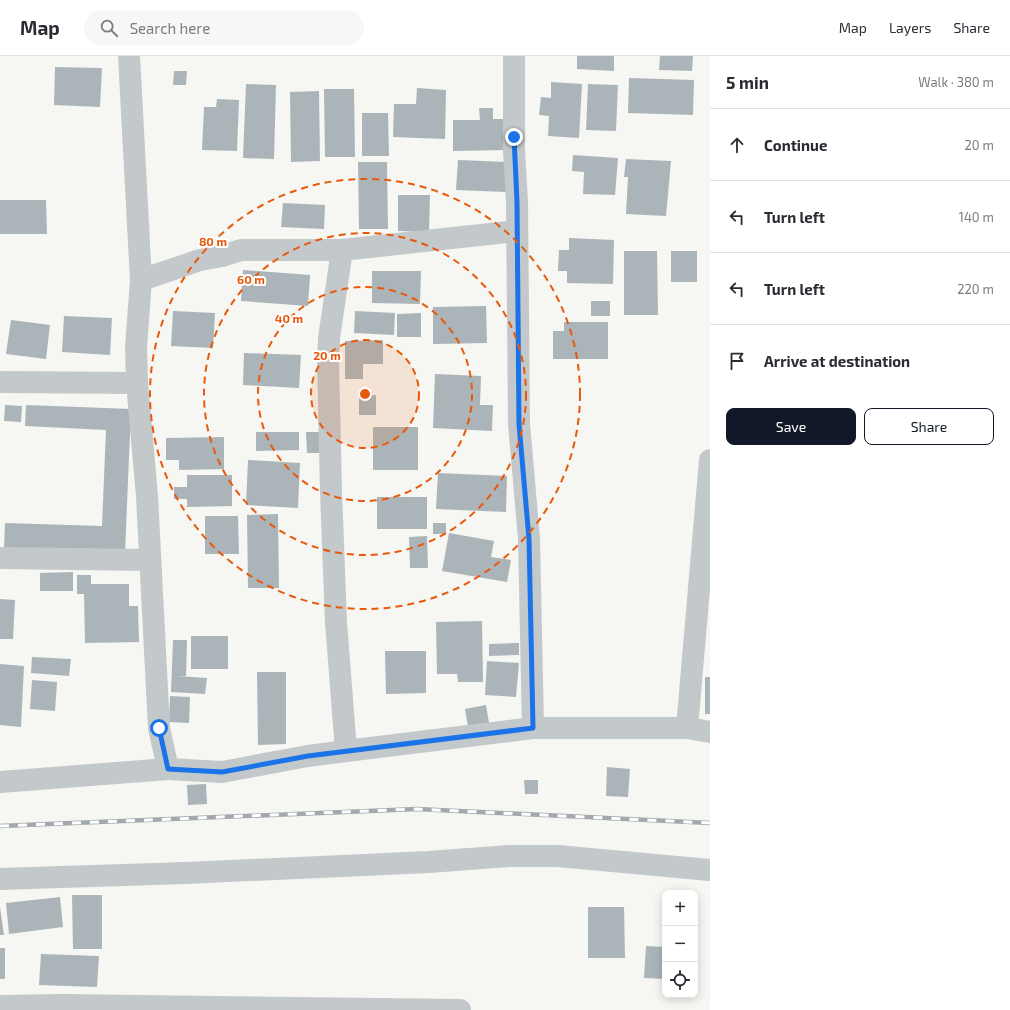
<!DOCTYPE html>
<html lang="en">
<head>
<meta charset="utf-8">
<style>
	body { margin:0; font-family:"Exo 2",sans-serif; background:#f7f7f7; color:#2b2b33 }
	.controls { position:absolute; right:12px; bottom:12px; display:grid; overflow:hidden; border-radius:8px; box-shadow:0 2px 10px #0003 }
	.controls button { width:36px; height:36px; display:grid; place-items:center; padding:0; border:0; border-bottom:1px solid #e1e1e2; background:#fff; color:#2b2b33; font:20px sans-serif }
	.stop { position:absolute; width:12px; height:12px; margin:-9px; border:3px solid #1a73e8; border-radius:50%; background:#fff }
	.stop.end { background:#1a73e8; border-color:#fff; box-shadow:0 1px 4px #0008 }
	.list { margin:0; padding:0; list-style:none }
	h2 { display:flex; justify-content:space-between; align-items:center; height:52px; margin:0; padding:0 16px; font-size:17px }
	h2 small { font-size:13px; font-weight:400; color:#7c7c81 }
	.list li { display:grid; grid-template-columns:26px 1fr auto; gap:12px; align-items:center; box-sizing:border-box; height:72px; padding:0 16px; border-top:1px solid #e1e1e2 }
	.list b { display:block; font-size:15px; white-space:nowrap }
	.list em { font-size:13px; font-style:normal; color:#7c7c81 }
	.actions { display:flex; gap:8px; padding:12px 16px }
	.actions a { flex:1; padding:9px 0; border:1px solid #111827; border-radius:8px; text-align:center; font-size:14px; color:#111827 }
	.actions .main { background:#111827; color:#fff }
	.icon { flex:none; width:22px; height:22px; fill:none; stroke:currentColor; stroke-width:2; stroke-linecap:round; stroke-linejoin:round }
	.map { position:relative; flex:none; width:710px; height:954px; overflow:hidden }
	header { display:flex; align-items:center; gap:24px; box-sizing:border-box; height:56px; padding:0 20px; background:#fff; border-bottom:1px solid #e1e1e2 }
	header strong { font-size:19px }
	nav { display:flex; gap:22px; margin-inline-start:auto; font-size:14px }
	.search { width:280px; height:36px; background:#f7f7f7; display:flex; align-items:center; gap:10px; box-sizing:border-box; padding:0 14px; border-radius:22px; color:#7c7c81; font-size:15px }
	main { display:flex }
	aside { flex:1; background:#fff }
	.map>svg:first-child { display:block }
	.building { fill:#abb5b9 }
	.lines { fill:none; stroke-linecap:round; stroke-linejoin:round }
	.minor { stroke:#c3c8ca; stroke-width:22 }
	.rail-casing { stroke:#a1a9ae; stroke-width:4.5 }
	.rail { stroke:#fff; stroke-width:3; stroke-dasharray:9; stroke-linecap:butt }
	.route { stroke:#1a73e8; stroke-width:5 }
	.ring { fill:none; stroke:#e8590c; stroke-width:2; stroke-dasharray:7 5 }
	.centre { fill:#e8590c; stroke:#fff; stroke-width:2 }
	.ring-label { font-size:12px; text-anchor:middle; font-weight:bold; fill:#e8590c; stroke:#fff; stroke-width:4; stroke-linejoin:round; paint-order:stroke }
</style>
</head>
<body>
<header>
<strong>Map</strong>
<div class="search"><svg class="icon" aria-label="search" viewBox="0 0 24 24"><circle cx="10" cy="10" r="6"/><path d="M15 15l6 6"/></svg>Search here</div>
<nav><a>Map</a><a>Layers</a><a>Share</a></nav>
</header>
<main>
<div class="map">
<svg width="710" height="954" viewBox="0 0 710 954">
	<rect width="100%" height="100%" fill="#f6f6f2"/>
	<!-- building -->
	<g class="building">
		<path d="M 577,0 L 614,0 L 614,15 L 577,13 Z"/>
		<path d="M 660,0 L 693,0 L 692,15 L 659,14 Z"/>
		<path d="M 55,11 L 102,12 L 100,51 L 54,49 Z"/>
		<path d="M 174,15 L 187,15 L 186,29 L 173,29 Z"/>
		<path d="M 629,22 L 694,24 L 693,59 L 628,57 Z"/>
		<path d="M 551,26 L 582,28 L 579,82 L 548,80 L 549,60 L 539,59 L 541,41 L 551,42 Z"/>
		<path d="M 246,28 L 276,29 L 274,103 L 243,102 Z"/>
		<path d="M 588,28 L 618,29 L 616,75 L 586,74 Z"/>
		<path d="M 417,32 L 446,34 L 445,83 L 393,81 L 394,48 L 416,48 Z"/>
		<path d="M 324,33 L 354,33 L 355,101 L 325,101 Z"/>
		<path d="M 319,35 L 320,105 L 291,106 L 290,36 Z"/>
		<path d="M 217,43 L 239,44 L 237,95 L 202,94 L 204,51 L 216,51 Z"/>
		<path d="M 479,52 L 493,52 L 493,63 L 507,63 L 508,94 L 453,95 L 453,64 L 480,64 Z"/>
		<path d="M 362,57 L 388,57 L 389,100 L 362,100 Z"/>
		<path d="M 573,99 L 618,102 L 615,139 L 583,138 L 584,116 L 572,115 Z"/>
		<path d="M 626,103 L 671,105 L 666,160 L 626,158 L 628,121 L 624,121 Z"/>
		<path d="M 458,104 L 507,106 L 506,136 L 456,134 Z"/>
		<path d="M 358,106 L 387,106 L 388,173 L 359,173 Z"/>
		<path d="M 398,139 L 430,139 L 429,176 L 398,175 Z"/>
		<path d="M 0,144 L 46,144 L 47,178 L 0,178 Z"/>
		<path d="M 283,147 L 325,149 L 324,173 L 281,171 Z"/>
		<path d="M 569,182 L 614,184 L 613,228 L 567,227 L 567,215 L 558,215 L 559,194 L 569,194 Z"/>
		<path d="M 624,195 L 657,195 L 658,259 L 624,259 Z"/>
		<rect x="671" y="195" width="26" height="31"/>
		<path d="M 243,214 L 310,219 L 308,250 L 241,245 Z"/>
		<path d="M 372,215 L 421,215 L 420,248 L 372,247 Z"/>
		<rect x="591" y="245" width="19" height="15"/>
		<path d="M 486,250 L 487,287 L 433,288 L 433,251 Z"/>
		<path d="M 173,255 L 215,257 L 213,292 L 171,290 Z"/>
		<path d="M 355,255 L 395,257 L 394,279 L 354,277 Z"/>
		<path d="M 421,257 L 421,281 L 397,281 L 397,258 Z"/>
		<path d="M 64,260 L 112,262 L 110,299 L 62,296 Z"/>
		<path d="M 11,264 L 50,269 L 46,303 L 6,298 Z"/>
		<path d="M 564,266 L 608,266 L 608,303 L 553,303 L 553,275 L 564,275 Z"/>
		<path d="M 383,284 L 383,308 L 363,308 L 363,323 L 345,323 L 345,285 Z"/>
		<path d="M 244,297 L 301,299 L 299,332 L 243,329 Z"/>
		<path d="M 435,318 L 481,320 L 480,349 L 493,349 L 492,375 L 433,372 Z"/>
		<rect x="359" y="339" width="17" height="20"/>
		<path d="M 5,349 L 22,350 L 21,366 L 4,365 Z"/>
		<path d="M 26,349 L 131,353 L 125,497 L 4,492 L 5,467 L 102,470 L 106,374 L 25,370 Z"/>
		<rect x="373" y="371" width="45" height="43"/>
		<path d="M 256,376 L 299,376 L 299,394 L 256,395 Z"/>
		<path d="M 306,376 L 322,376 L 322,397 L 307,397 Z"/>
		<path d="M 224,381 L 224,413 L 179,414 L 179,404 L 166,404 L 166,382 Z"/>
		<path d="M 248,404 L 300,407 L 298,452 L 246,449 Z"/>
		<path d="M 438,417 L 507,420 L 506,456 L 436,453 Z"/>
		<path d="M 187,419 L 232,419 L 232,450 L 187,451 L 187,443 L 174,443 L 174,431 L 187,431 Z"/>
		<rect x="377" y="441" width="50" height="32"/>
		<path d="M 278,458 L 279,532 L 248,532 L 247,459 Z"/>
		<path d="M 205,460 L 238,460 L 239,498 L 205,498 Z"/>
		<rect x="433" y="467" width="13" height="11"/>
		<path d="M 449,477 L 494,485 L 491,501 L 511,504 L 507,526 L 442,515 Z"/>
		<path d="M 427,480 L 428,512 L 410,512 L 409,481 Z"/>
		<path d="M 73,516 L 73,535 L 40,535 L 40,517 Z"/>
		<path d="M 77,519 L 91,519 L 91,528 L 129,528 L 129,550 L 138,550 L 139,586 L 85,587 L 84,538 L 77,538 Z"/>
		<path d="M 0,543 L 15,544 L 13,583 L 0,583 Z"/>
		<path d="M 482,565 L 483,626 L 458,626 L 457,618 L 437,618 L 436,566 Z"/>
		<rect x="191" y="580" width="37" height="33"/>
		<path d="M 173,584 L 187,584 L 186,620 L 177,620 L 207,622 L 205,638 L 171,636 Z"/>
		<path d="M 519,587 L 519,599 L 489,600 L 489,588 Z"/>
		<path d="M 385,595 L 426,595 L 426,637 L 386,638 Z"/>
		<path d="M 32,601 L 71,603 L 69,620 L 31,617 Z"/>
		<path d="M 487,605 L 519,607 L 516,641 L 485,639 Z"/>
		<path d="M 0,608 L 24,610 L 21,671 L 0,669 Z"/>
		<path d="M 257,616 L 286,616 L 286,688 L 258,689 Z"/>
		<rect x="705" y="621" width="5" height="37"/>
		<path d="M 32,624 L 57,626 L 55,655 L 30,653 Z"/>
		<path d="M 170,640 L 190,641 L 189,667 L 169,666 Z"/>
		<path d="M 486,649 L 489,667 L 468,671 L 465,653 Z"/>
		<path d="M 607,711 L 630,713 L 628,741 L 606,740 Z"/>
		<path d="M 524,724 L 538,724 L 538,738 L 525,738 Z"/>
		<path d="M 206,728 L 207,748 L 188,749 L 187,729 Z"/>
		<path d="M 72,839 L 102,839 L 102,893 L 73,893 Z"/>
		<path d="M 60,841 L 63,871 L 9,878 L 6,847 Z"/>
		<path d="M 0,851 L 4,879 L 0,879 Z"/>
		<path d="M 588,851 L 624,851 L 625,902 L 588,902 Z"/>
		<path d="M 646,890 L 665,891 L 665,923 L 644,922 Z"/>
		<rect x="0" y="892" width="5" height="31"/>
		<path d="M 41,898 L 99,900 L 97,931 L 39,929 Z"/>
	</g>
	<g class="lines">
		<!-- minor -->
		<g class="minor">
			<path d="M 129,0 L 141,224 L 136,291 L 137,327 L 147,440 L 159,672 L 168,713 L 222,716 L 308,700 L 346,695 L 336,566 L 331,436 L 328,304 L 329,282 L 342,194"/>
			<path d="M 141,224 L 200,204 L 222,200 L 241,194 L 342,194 L 517,175"/>
			<path d="M 0,326 L 137,327"/>
			<path d="M 0,502 L 150,504"/>
			<path d="M 533,672 L 687,672 L 710,676"/>
			<path d="M 687,672 L 710,404"/>
			<path d="M 346,695 L 533,672 L 529,483 L 519,368 L 517,146 L 514,95 L 514,0"/>
			<path d="M 0,726 L 168,713"/>
			<path d="M 0,823 L 185,817 L 429,806 L 509,800 L 558,800 L 710,814"/>
			<path d="M 0,950 L 63,949 L 460,954"/>
		</g>
		<defs>
			<path id="rail" d="M 0,770 L 417,753 L 710,767"/>
		</defs>
		<!-- rail casing -->
		<use href="#rail" class="rail-casing"/>
		<!-- rail -->
		<use href="#rail" class="rail"/>
	</g>
	<g class="lines">
		<!-- route -->
		<path class="route" d="M 159,672 L 168,713 L 222,716 L 308,700 L 533,672 L 529,483 L 519,368 L 517,146 L 514,81"/>
	</g>
	<!-- distance rings -->
	<circle cx="365" cy="338" r="54" fill="#e8590c" fill-opacity=".12"/>
	<g class="ring">
		<circle cx="365" cy="338" r="54"/>
		<circle cx="365" cy="338" r="107"/>
		<circle cx="365" cy="338" r="161"/>
		<circle cx="365" cy="338" r="215"/>
	</g>
	<circle cx="365" cy="338" r="6" class="centre"/>
	<g class="ring-label">
		<text x="213" y="190">80 m</text>
		<text x="251" y="228">60 m</text>
		<text x="289" y="267">40 m</text>
		<text x="327" y="304">20 m</text>
	</g>
</svg>
<div class="controls">
<button>+</button>
<button>−</button>
<button><svg class="icon" aria-label="locate" viewBox="0 0 24 24"><circle cx="12" cy="12" r="6"/><path d="M12 2v4M12 18v4M2 12h4M18 12h4"/></svg></button>
</div>
<div class="stop" style="left:159px;top:672px"></div>
<div class="stop end" style="left:514px;top:81px"></div>
</div>
<aside>
<h2>5 min<small>Walk · 380 m</small></h2>
<ul class="list">
<li><svg class="icon" aria-label="ahead" viewBox="0 0 24 24"><path d="M12 20V5M6 11l6-6 6 6"/></svg><div><b>Continue</b></div><em>20 m</em></li>
<li><svg class="icon" aria-label="left" viewBox="0 0 24 24"><path d="M17 20v-9H6M10 6l-5 5 5 5"/></svg><div><b>Turn left</b></div><em>140 m</em></li>
<li><svg class="icon" aria-label="left" viewBox="0 0 24 24"><path d="M17 20v-9H6M10 6l-5 5 5 5"/></svg><div><b>Turn left</b></div><em>220 m</em></li>
<li><svg class="icon" aria-label="arrive" viewBox="0 0 24 24"><path d="M6 21V4h12l-3 4 3 4H6"/></svg><div><b>Arrive at destination</b></div></li>
</ul>
<div class="actions"><a class="main">Save</a><a>Share</a></div>
</aside>
</main>
</body>
</html>
